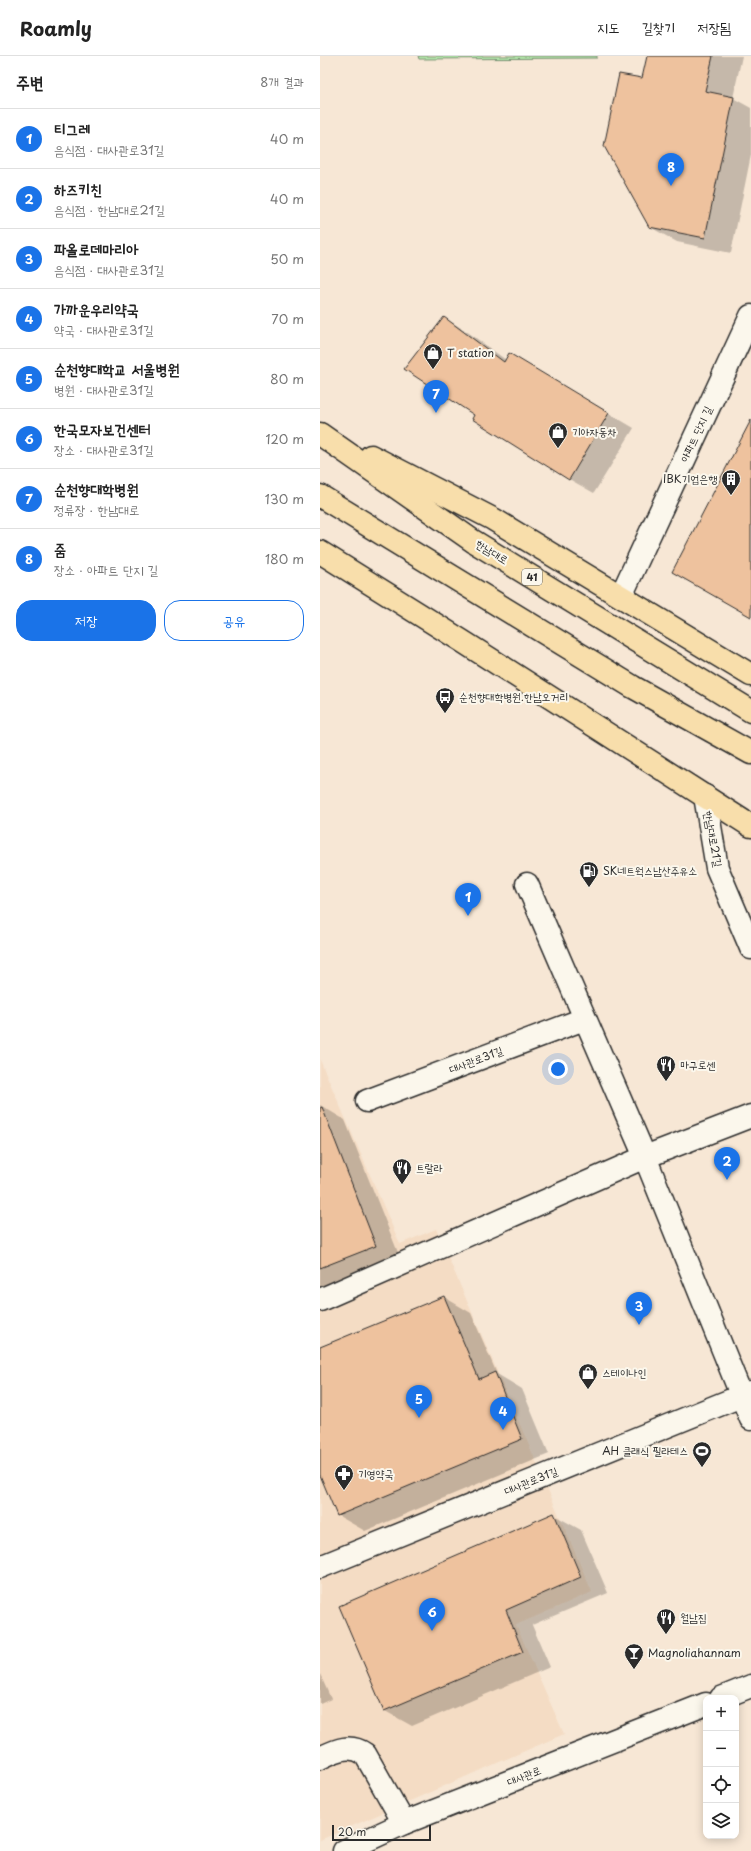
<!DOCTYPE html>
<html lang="ko">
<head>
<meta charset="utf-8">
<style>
	body { margin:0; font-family:"Playpen Sans","Poor Story",sans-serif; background:#f6f6f6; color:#222 }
	.controls { position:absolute; right:12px; bottom:12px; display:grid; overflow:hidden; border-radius:8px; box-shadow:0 2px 10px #0003 }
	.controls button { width:36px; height:36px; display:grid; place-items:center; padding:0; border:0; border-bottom:1px solid #e0e0e0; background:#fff; color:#222; font:20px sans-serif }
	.scale { position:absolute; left:12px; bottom:10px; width:99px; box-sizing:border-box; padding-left:4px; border:2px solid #2b2b2b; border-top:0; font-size:11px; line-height:14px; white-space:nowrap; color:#2b2b2b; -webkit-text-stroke:3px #fbf7ec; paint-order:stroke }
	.you { position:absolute; left:238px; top:1013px; width:14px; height:14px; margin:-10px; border:3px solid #fff; border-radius:50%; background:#1a73e8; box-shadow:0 0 0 6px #1a73e833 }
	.badge { display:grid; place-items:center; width:26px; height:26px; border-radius:50%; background:#1a73e8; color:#fff; font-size:13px; font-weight:700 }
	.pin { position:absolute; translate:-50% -33px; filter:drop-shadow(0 1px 2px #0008) }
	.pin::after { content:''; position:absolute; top:21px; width:14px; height:12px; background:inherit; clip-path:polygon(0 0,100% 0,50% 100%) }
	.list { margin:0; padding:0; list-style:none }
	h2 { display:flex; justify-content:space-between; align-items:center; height:52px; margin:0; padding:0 16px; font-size:17px }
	h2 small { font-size:13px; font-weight:400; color:#767676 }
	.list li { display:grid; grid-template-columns:26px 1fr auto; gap:12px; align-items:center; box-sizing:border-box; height:60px; padding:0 16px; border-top:1px solid #e0e0e0 }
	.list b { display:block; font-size:15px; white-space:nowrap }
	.list p { margin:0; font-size:13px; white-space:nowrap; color:#767676 }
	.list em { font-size:13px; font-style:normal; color:#767676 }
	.actions { display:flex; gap:8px; padding:12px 16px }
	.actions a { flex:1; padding:9px 0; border:1px solid #1a73e8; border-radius:16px; text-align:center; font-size:14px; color:#1a73e8 }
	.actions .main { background:#1a73e8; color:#fff }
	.icon { flex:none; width:22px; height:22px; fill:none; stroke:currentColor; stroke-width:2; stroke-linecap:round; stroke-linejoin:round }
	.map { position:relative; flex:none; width:431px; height:1795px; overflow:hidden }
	header { display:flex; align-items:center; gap:24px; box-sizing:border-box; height:56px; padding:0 20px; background:#fff; border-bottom:1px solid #e0e0e0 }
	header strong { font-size:19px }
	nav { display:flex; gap:22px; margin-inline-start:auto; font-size:14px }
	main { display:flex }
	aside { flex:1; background:#fff }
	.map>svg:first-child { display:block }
	.built { fill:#f4dcc4 }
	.green { fill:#baeeb0; stroke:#728c6e }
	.shadow { fill:#0003 }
	.building { fill:#eec29e; stroke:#2b2b2b }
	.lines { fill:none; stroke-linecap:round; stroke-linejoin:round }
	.minor-casing { stroke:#2b2b2b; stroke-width:25 }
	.major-casing { stroke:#2b2b2b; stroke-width:25 }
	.minor { stroke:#fbf7ec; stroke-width:22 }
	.major { stroke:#f8deab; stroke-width:22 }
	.labels { text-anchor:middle; stroke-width:4; stroke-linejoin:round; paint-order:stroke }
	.shield { fill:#fbf7ec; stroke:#696865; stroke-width:1 }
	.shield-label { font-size:10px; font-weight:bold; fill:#2b2b2b }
	.poi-label { font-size:11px; fill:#2b2b2b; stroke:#fbf7ec; text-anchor:start }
	.street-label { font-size:11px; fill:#2b2b2b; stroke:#fbf7ec }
</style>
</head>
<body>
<header>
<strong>Roamly</strong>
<nav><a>지도</a><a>길찾기</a><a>저장됨</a></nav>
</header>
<main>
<aside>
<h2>주변<small>8개 결과</small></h2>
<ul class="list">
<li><span class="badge">1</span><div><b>티그레</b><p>음식점 · 대사관로31길</p></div><em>40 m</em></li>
<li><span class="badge">2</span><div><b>하즈키친</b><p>음식점 · 한남대로21길</p></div><em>40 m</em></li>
<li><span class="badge">3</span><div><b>파올로데마리아</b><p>음식점 · 대사관로31길</p></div><em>50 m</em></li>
<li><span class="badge">4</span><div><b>가까운우리약국</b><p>약국 · 대사관로31길</p></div><em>70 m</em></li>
<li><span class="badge">5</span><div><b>순천향대학교 서울병원</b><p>병원 · 대사관로31길</p></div><em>80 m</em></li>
<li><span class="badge">6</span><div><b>한국모자보건센터</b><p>장소 · 대사관로31길</p></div><em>120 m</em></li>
<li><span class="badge">7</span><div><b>순천향대학병원</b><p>정류장 · 한남대로</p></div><em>130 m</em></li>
<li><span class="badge">8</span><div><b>줌</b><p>장소 · 아파트 단지 길</p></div><em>180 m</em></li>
</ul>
<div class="actions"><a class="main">저장</a><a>공유</a></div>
</aside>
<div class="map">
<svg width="431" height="1795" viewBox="0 0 431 1795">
	<rect width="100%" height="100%" fill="#f7e7d5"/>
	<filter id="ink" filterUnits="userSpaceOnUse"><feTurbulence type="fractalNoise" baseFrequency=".025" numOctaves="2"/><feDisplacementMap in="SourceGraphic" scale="8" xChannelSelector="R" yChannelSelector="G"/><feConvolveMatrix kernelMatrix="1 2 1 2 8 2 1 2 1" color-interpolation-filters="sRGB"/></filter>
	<g filter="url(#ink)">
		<!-- built -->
		<path class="built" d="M 0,1004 L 80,1188 L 116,1173 L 272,1536 L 196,1569 L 244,1678 L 0,1784 Z"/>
		<!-- green -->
		<path class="green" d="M 98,0 L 277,0 L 277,2 L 99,3 Z"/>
		<!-- shadow -->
		<g class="shadow">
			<path d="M 328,0 L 422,0 L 413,42 L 431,52 L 431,99 L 411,197 L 357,186 L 330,171 L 322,23 Z"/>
			<path d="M 125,262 L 149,277 L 186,304 L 214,313 L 314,372 L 274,437 L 249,423 L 155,359 Z"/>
			<path d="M 0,1049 L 25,1064 L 81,1204 L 0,1236 Z"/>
			<path d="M 124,1241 L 151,1257 L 177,1318 L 202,1333 L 229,1398 L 45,1475 L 17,1459 L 0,1417 L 0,1292 Z"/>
			<path d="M 234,1459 L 261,1474 L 288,1537 L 212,1569 L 230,1611 L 92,1670 L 65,1655 Z"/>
			<path d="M 0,1618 L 11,1643 L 0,1648 Z"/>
		</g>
		<!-- building -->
		<g class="building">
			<path d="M 327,0 L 393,0 L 385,35 L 414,41 L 385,182 L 329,171 L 284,90 L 299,18 L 322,22 Z"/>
			<path d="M 124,261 L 184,306 L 189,297 L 289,357 L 249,424 L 152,363 L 154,359 L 84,313 Z"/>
			<path d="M 431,364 L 431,561 L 352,516 Z"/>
			<path d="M 2,1051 L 56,1190 L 0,1212 L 0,1052 Z"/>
			<path d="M 124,1240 L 159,1323 L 175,1316 L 202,1383 L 17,1460 L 0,1419 L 0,1291 Z"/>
			<path d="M 234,1457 L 261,1521 L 186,1554 L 203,1596 L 64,1655 L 19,1550 Z"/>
		</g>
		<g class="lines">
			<defs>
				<g id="minor">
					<path d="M 301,540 L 431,260"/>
					<path d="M 385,740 L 397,812 L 431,892"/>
					<path d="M 207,828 L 325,1101 L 431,1363"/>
					<path d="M 47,1045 L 264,963"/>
					<path d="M 0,1244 L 325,1101 L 431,1060"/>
					<path d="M 0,1511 L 431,1336"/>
					<path d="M 401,1642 L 431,1630"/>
					<path d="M 0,1702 C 15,1695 29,1687 45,1698 L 84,1767"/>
					<path d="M 24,1795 L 84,1767 L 386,1648"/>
				</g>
				<g id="major">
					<path d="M 0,378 L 153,485 L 431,655"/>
					<path d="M 51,400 L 173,463 L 431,619"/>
					<path d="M 0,440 L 313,631 L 431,697"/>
					<path d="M 0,496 L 142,585 L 431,770"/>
				</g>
			</defs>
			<!-- minor casing -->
			<use href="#minor" class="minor-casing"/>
			<!-- major casing -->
			<use href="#major" class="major-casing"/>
			<!-- minor -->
			<use href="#minor" class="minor"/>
			<!-- major -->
			<use href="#major" class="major"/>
		</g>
	</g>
	<!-- icons -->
	<defs>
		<symbol id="shop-pin" viewBox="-11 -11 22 30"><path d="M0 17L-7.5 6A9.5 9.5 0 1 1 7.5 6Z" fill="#2b2b2b" stroke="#fbf7ec"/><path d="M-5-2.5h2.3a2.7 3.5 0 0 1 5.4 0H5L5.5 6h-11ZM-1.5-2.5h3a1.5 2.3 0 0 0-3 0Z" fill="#fff"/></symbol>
		<symbol id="building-pin" viewBox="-11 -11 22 30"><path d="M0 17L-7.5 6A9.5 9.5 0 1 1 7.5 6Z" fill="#2b2b2b" stroke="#fbf7ec"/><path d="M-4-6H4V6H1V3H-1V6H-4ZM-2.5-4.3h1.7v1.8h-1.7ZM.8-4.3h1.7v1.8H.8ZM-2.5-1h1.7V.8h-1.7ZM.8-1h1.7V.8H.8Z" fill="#fff"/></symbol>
		<symbol id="bus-pin" viewBox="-11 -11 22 30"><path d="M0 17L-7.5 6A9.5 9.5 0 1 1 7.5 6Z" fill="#2b2b2b" stroke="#fbf7ec"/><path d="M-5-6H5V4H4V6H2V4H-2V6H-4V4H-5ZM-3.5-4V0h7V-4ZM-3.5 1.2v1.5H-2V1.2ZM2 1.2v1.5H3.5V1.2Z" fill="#fff"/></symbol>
		<symbol id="fuel-pin" viewBox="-11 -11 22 30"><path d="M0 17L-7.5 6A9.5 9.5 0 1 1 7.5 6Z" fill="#2b2b2b" stroke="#fbf7ec"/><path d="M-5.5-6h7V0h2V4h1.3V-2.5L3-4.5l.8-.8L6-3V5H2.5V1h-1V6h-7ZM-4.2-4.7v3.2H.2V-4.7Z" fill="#fff"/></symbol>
		<symbol id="restaurant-pin" viewBox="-11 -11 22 30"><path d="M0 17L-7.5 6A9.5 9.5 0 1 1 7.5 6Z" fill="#2b2b2b" stroke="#fbf7ec"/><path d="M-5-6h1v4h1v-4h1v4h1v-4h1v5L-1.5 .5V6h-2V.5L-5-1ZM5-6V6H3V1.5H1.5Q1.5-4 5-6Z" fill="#fff"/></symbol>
		<symbol id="stadium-pin" viewBox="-11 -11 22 30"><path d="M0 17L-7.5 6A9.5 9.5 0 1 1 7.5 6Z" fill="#2b2b2b" stroke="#fbf7ec"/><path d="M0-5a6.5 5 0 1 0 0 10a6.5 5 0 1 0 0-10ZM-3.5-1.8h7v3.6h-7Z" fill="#fff"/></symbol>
		<symbol id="pharmacy-pin" viewBox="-11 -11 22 30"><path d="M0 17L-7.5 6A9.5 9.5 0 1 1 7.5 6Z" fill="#2b2b2b" stroke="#fbf7ec"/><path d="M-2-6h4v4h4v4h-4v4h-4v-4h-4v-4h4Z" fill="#fff"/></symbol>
		<symbol id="bar-pin" viewBox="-11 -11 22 30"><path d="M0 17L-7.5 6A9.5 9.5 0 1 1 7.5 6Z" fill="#2b2b2b" stroke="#fbf7ec"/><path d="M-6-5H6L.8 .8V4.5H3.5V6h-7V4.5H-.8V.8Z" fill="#fff"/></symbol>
	</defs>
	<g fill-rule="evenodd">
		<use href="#shop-pin" x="102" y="286" width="22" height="30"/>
		<use href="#shop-pin" x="227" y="365" width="22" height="30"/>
		<use href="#building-pin" x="400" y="412" width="22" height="30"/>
		<use href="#bus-pin" x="114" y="630" width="22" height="30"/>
		<use href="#fuel-pin" x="258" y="804" width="22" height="30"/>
		<use href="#restaurant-pin" x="335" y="998" width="22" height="30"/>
		<use href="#restaurant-pin" x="71" y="1101" width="22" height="30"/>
		<use href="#shop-pin" x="257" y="1306" width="22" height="30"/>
		<use href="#stadium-pin" x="371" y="1384" width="22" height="30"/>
		<use href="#pharmacy-pin" x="13" y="1407" width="22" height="30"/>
		<use href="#restaurant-pin" x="335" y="1551" width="22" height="30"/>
		<use href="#bar-pin" x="303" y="1586" width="22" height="30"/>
	</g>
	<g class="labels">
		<!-- shield labels -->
		<rect class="shield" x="202" y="513" width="20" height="16" rx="3"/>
		<g class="shield-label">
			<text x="212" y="525">41</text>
		</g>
		<!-- poi labels -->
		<g class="poi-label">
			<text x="127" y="301">T station</text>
			<text x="252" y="380">기아자동차</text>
			<text x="397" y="427" text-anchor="end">IBK기업은행</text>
			<text x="139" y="645">순천향대학병원.한남오거리</text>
			<text x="283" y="819">SK네트웍스남산주유소</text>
			<text x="360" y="1013">마구로센</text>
			<text x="96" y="1116">트랄라</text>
			<text x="282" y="1321">스테이나인</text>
			<text x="368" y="1399" text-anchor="end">AH 클래식 필라테스</text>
			<text x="38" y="1422">기영약국</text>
			<text x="360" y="1566">월남집</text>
			<text x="328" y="1601">Magnoliahannam</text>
		</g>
		<!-- street labels -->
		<g class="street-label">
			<text transform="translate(376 378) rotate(-65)" y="4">아파트 단지 길</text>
			<text transform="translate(172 496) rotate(32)" y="4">한남대로</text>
			<text transform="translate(393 783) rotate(79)" y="4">한남대로21길</text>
			<text transform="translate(156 1004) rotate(-21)" y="4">대사관로31길</text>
			<text transform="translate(211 1425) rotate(-22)" y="4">대사관로31길</text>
			<text transform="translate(204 1720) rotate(-22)" y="4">대사관로</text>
		</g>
	</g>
</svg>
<div class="controls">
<button>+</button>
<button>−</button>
<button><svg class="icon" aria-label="locate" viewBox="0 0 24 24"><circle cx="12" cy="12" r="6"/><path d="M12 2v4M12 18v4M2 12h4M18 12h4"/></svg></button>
<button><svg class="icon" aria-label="layers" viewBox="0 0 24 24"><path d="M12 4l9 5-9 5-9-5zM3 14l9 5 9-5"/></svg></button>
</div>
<div class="scale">20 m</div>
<div class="you"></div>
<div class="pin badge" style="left:148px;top:860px">1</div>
<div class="pin badge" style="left:407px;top:1124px">2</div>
<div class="pin badge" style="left:319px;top:1269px">3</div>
<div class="pin badge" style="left:183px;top:1374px">4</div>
<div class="pin badge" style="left:99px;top:1362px">5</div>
<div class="pin badge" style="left:112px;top:1575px">6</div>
<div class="pin badge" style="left:116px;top:357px">7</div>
<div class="pin badge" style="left:351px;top:130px">8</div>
</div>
</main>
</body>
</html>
